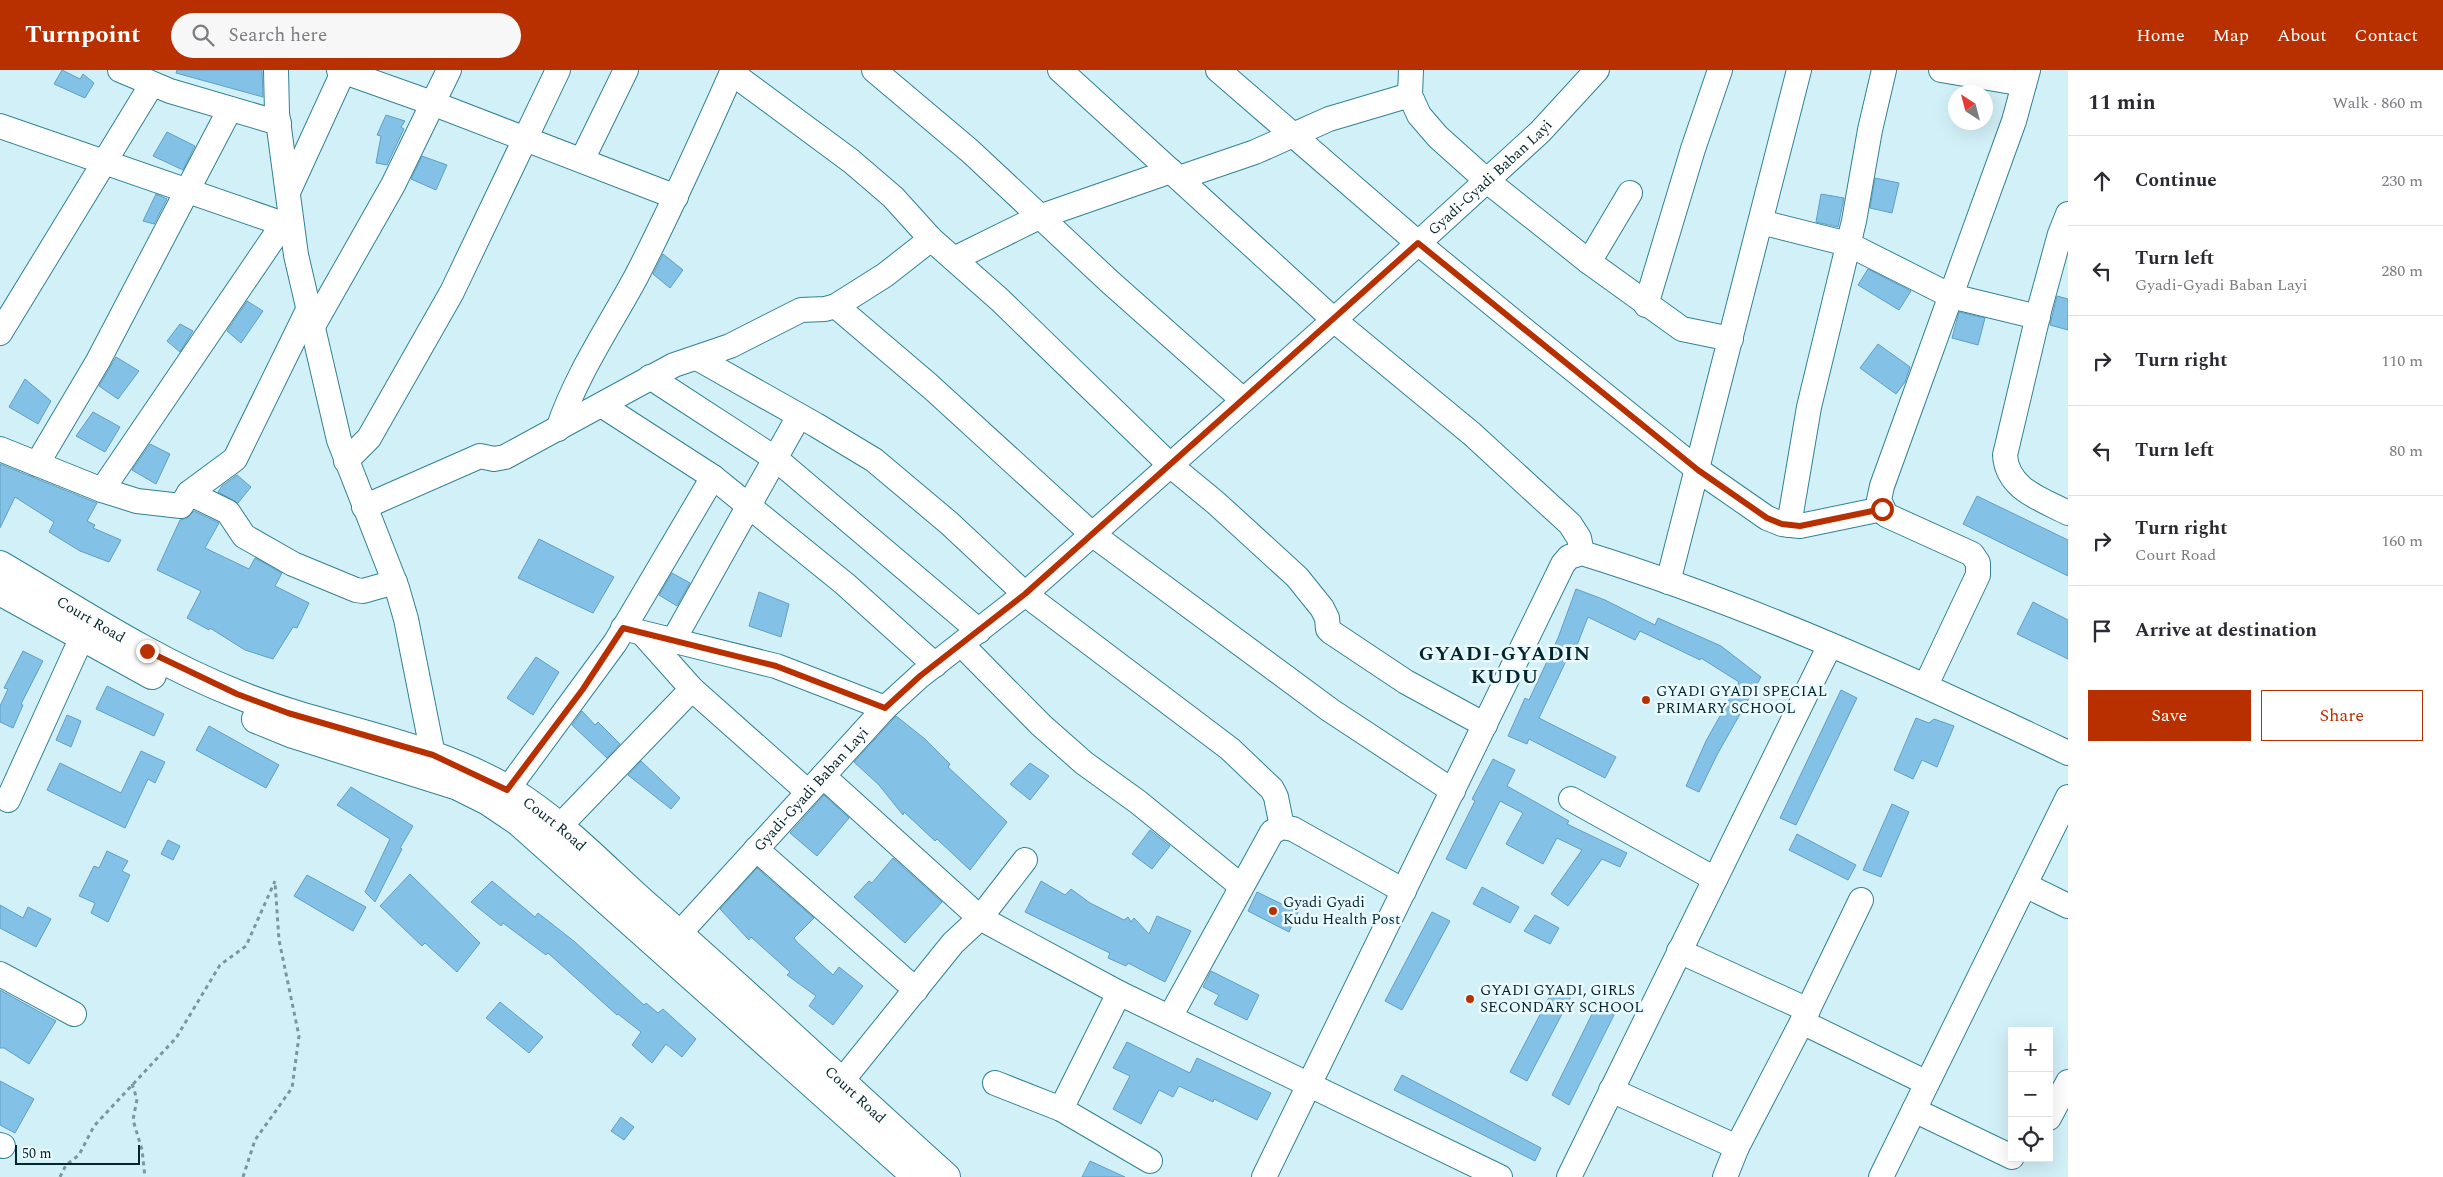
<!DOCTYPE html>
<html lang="en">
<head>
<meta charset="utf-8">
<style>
	body { margin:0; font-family:Spectral,serif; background:#f7f7f7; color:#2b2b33 }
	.controls { position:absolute; right:15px; bottom:15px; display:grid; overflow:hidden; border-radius:0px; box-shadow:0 5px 20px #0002 }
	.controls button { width:45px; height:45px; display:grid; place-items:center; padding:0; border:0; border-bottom:1px solid #e1e1e2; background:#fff; color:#2b2b33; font:25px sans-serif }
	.compass { position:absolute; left:1948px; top:15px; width:45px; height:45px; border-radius:50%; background:#fff; box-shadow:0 5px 20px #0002; rotate:324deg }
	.scale { position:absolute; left:15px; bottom:12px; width:125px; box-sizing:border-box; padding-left:5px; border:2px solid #03262e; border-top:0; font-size:14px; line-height:18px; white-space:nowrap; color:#03262e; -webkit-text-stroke:4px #ebfafe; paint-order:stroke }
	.stop { position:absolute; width:15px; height:15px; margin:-11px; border:4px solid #b93000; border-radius:50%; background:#fff }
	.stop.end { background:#b93000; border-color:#fff; box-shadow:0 1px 5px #0008 }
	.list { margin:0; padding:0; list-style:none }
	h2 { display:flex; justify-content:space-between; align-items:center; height:65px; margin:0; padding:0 20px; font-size:21px }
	h2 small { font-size:16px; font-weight:400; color:#7c7c81 }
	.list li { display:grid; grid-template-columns:32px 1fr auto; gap:15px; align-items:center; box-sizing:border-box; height:90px; padding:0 20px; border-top:1px solid #e1e1e2 }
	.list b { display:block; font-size:19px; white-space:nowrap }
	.list p { margin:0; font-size:16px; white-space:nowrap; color:#7c7c81 }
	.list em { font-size:16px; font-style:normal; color:#7c7c81 }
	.actions { display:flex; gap:10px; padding:15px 20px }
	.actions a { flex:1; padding:11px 0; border:1px solid #b93000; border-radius:0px; text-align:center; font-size:18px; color:#b93000 }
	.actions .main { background:#b93000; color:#fff }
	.icon { flex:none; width:28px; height:28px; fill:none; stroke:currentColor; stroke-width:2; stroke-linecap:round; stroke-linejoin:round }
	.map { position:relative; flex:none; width:2068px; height:1107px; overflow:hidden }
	header { display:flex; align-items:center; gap:30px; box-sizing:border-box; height:70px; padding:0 25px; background:#b93000; color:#fff }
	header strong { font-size:24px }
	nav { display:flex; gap:28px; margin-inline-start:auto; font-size:18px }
	.search { width:350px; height:45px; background:#f7f7f7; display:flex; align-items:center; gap:12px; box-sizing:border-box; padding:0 18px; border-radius:28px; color:#7c7c81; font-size:19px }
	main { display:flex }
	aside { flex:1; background:#fff }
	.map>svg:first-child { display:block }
	.building { fill:#83c1e6; stroke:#629fc3 }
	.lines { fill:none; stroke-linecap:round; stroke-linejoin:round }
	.minor-casing { stroke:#308295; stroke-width:26 }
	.major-casing { stroke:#308295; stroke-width:30 }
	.path { stroke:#7898a0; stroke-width:3; stroke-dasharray:4 4; stroke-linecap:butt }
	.minor { stroke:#fff; stroke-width:24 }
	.major { stroke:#fff; stroke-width:28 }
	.route { stroke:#b93000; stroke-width:6 }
	.poi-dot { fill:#b93000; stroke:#ebfafe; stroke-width:2 }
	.labels { text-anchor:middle; stroke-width:5; stroke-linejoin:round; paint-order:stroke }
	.street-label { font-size:15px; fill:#03262e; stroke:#ebfafe }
	.poi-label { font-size:15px; fill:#03262e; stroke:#ebfafe; text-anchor:start }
	.district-label { font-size:20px; font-weight:bold; letter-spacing:1px; fill:#03262e; stroke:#ebfafe }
</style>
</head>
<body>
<header>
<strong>Turnpoint</strong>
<div class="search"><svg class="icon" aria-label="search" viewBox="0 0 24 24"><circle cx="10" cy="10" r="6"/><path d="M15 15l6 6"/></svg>Search here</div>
<nav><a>Home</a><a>Map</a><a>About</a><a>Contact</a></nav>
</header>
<main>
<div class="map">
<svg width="2068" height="1107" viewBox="0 0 2068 1107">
	<rect width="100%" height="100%" fill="#d2f0f8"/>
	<!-- building -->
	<g class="building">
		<path d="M 62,0 L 80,9 L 83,4 L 94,13 L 85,28 L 54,14 Z"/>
		<path d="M 177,0 L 262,0 L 263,27 L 176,3 Z"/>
		<path d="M 386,45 L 405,51 L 401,57 L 404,59 L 387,95 L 376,93 L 381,66 L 377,65 Z"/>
		<path d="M 167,62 L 195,76 L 183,100 L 153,86 Z"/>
		<path d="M 422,86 L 447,95 L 436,120 L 411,109 Z"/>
		<path d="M 1875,108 L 1899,113 L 1892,143 L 1870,138 Z"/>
		<path d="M 156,124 L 167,129 L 154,154 L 143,151 Z"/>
		<path d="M 1821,124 L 1844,128 L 1838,157 L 1816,152 Z"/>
		<path d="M 663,184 L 683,200 L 670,218 L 653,204 Z"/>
		<path d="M 1868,199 L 1911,221 L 1899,240 L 1858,215 Z"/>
		<path d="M 2057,226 L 2068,229 L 2068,260 L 2050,255 Z"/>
		<path d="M 247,231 L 263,241 L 241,273 L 227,261 Z"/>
		<path d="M 1959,242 L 1985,248 L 1978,275 L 1952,268 Z"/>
		<path d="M 180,254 L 193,261 L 180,282 L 167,271 Z"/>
		<path d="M 1878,274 L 1910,297 L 1905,312 L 1896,324 L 1860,298 Z"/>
		<path d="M 116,287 L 139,301 L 118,329 L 99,316 Z"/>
		<path d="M 25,309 L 51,331 L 38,354 L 9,337 Z"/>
		<path d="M 93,342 L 120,357 L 105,382 L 76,366 Z"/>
		<path d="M 150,374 L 170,384 L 156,414 L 132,400 Z"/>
		<path d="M 0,394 L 97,433 L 87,451 L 95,455 L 93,458 L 121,470 L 109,492 L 80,481 L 49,462 L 54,452 L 15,427 L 0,458 Z"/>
		<path d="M 237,405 L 251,417 L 238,433 L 218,422 L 222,416 Z"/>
		<path d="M 1977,426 L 2068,470 L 2068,506 L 1963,454 Z"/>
		<path d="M 194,441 L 219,453 L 205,478 L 249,499 L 255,488 L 282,503 L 275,516 L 309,533 L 297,558 L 293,557 L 273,589 L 245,580 L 210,558 L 209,560 L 187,548 L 201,521 L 157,500 L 180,450 L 187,448 Z"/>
		<path d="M 539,469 L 614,507 L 593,543 L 518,508 Z"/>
		<path d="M 672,503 L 690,513 L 677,536 L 659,525 Z"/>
		<path d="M 1576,519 L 1605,530 L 1655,555 L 1658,548 L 1721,576 L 1761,607 L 1718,683 L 1699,722 L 1686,716 L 1706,671 L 1739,612 L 1701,588 L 1700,590 L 1640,561 L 1635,570 L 1588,547 L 1577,575 L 1574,574 L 1539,648 L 1616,687 L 1605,708 L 1529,669 L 1527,674 L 1508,666 L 1525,628 L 1529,630 L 1558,568 Z"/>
		<path d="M 759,522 L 789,534 L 781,567 L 749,556 Z"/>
		<path d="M 2033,532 L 2068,550 L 2068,589 L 2017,564 Z"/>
		<path d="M 23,581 L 43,591 L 21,634 L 23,635 L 13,658 L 0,652 L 0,636 L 8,619 L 4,618 Z"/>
		<path d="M 536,587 L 559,602 L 533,645 L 507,628 Z"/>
		<path d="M 107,616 L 164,644 L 154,666 L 96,639 Z"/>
		<path d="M 1841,620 L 1857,628 L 1796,755 L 1780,748 Z"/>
		<path d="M 582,641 L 595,655 L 598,652 L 620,674 L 607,688 L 572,655 Z"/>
		<path d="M 67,645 L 81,651 L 71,677 L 56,670 Z"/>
		<path d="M 896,646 L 925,669 L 950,694 L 948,697 L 1007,752 L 970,800 L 937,769 L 935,771 L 904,742 L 903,745 L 879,715 L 854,692 Z"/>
		<path d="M 1916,648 L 1929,653 L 1934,649 L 1954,656 L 1937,697 L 1922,690 L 1913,709 L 1894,700 Z"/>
		<path d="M 209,656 L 279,695 L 266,718 L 196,680 Z"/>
		<path d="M 141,681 L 165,692 L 155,713 L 148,709 L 125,758 L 47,720 L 60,693 L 121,723 Z"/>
		<path d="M 1493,689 L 1515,700 L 1507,716 L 1569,751 L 1567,754 L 1627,783 L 1620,797 L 1602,789 L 1568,836 L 1551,824 L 1582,780 L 1557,768 L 1543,794 L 1506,774 L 1523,743 L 1500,731 L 1466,799 L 1446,789 L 1475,731 L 1472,729 Z"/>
		<path d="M 641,691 L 680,728 L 671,739 L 628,705 Z"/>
		<path d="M 1030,693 L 1049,706 L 1030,730 L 1010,714 Z"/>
		<path d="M 351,717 L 413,756 L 400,778 L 402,779 L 375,832 L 365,822 L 390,769 L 337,735 Z"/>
		<path d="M 824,725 L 849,748 L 817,786 L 790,763 Z"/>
		<path d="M 1892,734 L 1909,742 L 1881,807 L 1863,800 Z"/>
		<path d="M 1150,760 L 1170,776 L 1152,799 L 1132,784 Z"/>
		<path d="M 1797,764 L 1856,795 L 1848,810 L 1789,780 Z"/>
		<path d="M 168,770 L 180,776 L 173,790 L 161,784 Z"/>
		<path d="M 107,781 L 128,791 L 122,801 L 130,805 L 108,852 L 91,843 L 95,833 L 79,826 L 94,796 L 99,798 Z"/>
		<path d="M 893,788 L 942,832 L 905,873 L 854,827 L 869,811 L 872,813 Z"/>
		<path d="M 757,798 L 814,848 L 794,868 L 797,872 L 833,905 L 839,897 L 863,916 L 833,955 L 809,936 L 816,926 L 787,905 L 790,902 L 751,867 L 749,870 L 720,839 Z"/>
		<path d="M 410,804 L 480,873 L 457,902 L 425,873 L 422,876 L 380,836 Z"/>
		<path d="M 307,805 L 366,837 L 353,861 L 294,826 Z"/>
		<path d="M 492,811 L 535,847 L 538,843 L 575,872 L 644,935 L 646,933 L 658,943 L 663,939 L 696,969 L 682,987 L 666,974 L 652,993 L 632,975 L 641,962 L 618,944 L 617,945 L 548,883 L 546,885 L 503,853 L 501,856 L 471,832 Z"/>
		<path d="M 1041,811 L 1065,825 L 1071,819 L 1090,833 L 1124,850 L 1128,847 L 1131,852 L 1134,848 L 1149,864 L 1157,846 L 1191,861 L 1165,912 L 1128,893 L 1126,896 L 1108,888 L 1110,883 L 1025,842 Z"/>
		<path d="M 1482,817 L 1519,837 L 1510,853 L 1473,834 Z"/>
		<path d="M 1257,822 L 1298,842 L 1289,862 L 1248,841 Z"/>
		<path d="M 0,835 L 23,848 L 28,837 L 51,849 L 36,877 L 0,858 Z"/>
		<path d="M 1432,842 L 1450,851 L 1402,940 L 1385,931 Z"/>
		<path d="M 1535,845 L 1559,858 L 1550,874 L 1524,861 Z"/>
		<path d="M 1211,901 L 1259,925 L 1247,950 L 1214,934 L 1219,925 L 1203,917 Z"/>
		<path d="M 1556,914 L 1573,923 L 1527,1011 L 1510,1002 Z"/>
		<path d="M 0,920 L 56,951 L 29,994 L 4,978 L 0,978 Z"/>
		<path d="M 500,932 L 543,967 L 529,983 L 486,948 Z"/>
		<path d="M 1596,936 L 1616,941 L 1569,1035 L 1552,1025 Z"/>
		<path d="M 1127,972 L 1190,1003 L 1197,988 L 1271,1023 L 1257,1050 L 1214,1029 L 1213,1032 L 1179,1016 L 1173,1027 L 1159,1020 L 1141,1054 L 1113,1039 L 1130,1006 L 1113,998 Z"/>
		<path d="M 1402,1005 L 1541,1078 L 1535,1091 L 1394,1020 Z"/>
		<path d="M 0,1011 L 34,1029 L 15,1063 L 0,1055 Z"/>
		<path d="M 621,1047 L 634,1057 L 624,1070 L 611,1061 Z"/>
		<path d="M 1090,1091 L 1125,1107 L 1082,1107 Z"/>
	</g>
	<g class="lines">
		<defs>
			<g id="minor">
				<path d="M 120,0 L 170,21 L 279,53"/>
				<path d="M 276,0 L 277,43 L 296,185 L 339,370 L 397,518 L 406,549 L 433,685"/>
				<path d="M 339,0 L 432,33 L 676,127"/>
				<path d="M 874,0 L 970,81 L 1110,212 L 1243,330"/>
				<path d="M 1060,0 L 1334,250 L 1472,364 L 1570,454 L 1579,468 L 1582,483"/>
				<path d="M 1218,0 L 1418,173 L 1523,259 L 1698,400 L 1767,448 L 1782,454 L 1800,456 L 1882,439"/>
				<path d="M 1411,0 L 1410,25 L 1419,45 L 1438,67 L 1486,110 L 1589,192 L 1682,259 L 1731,269"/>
				<path d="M 1941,0 L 2024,14"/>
				<path d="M 732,3 L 851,91 L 893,127 L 931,169 L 1000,230 L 1170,395 L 1216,433 L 1297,507 L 1322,538 L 1327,548 L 1328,559 L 1331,562 L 1406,612 L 1485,655"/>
				<path d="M 0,56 L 292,157"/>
				<path d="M 582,90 L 626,0"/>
				<path d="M 1179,108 L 1255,82 L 1329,49 L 1410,25"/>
				<path d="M 289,120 L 344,0"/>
				<path d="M 2068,144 L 2060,164 L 2040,237 L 2005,385 C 2007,419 2041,429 2068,443"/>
				<path d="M 1761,152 L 1848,174 L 1951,226 L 2038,247"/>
				<path d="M 954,189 L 1039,147 L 1171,101"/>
				<path d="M 1589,192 L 1630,123"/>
				<path d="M 1646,235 L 1693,79 L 1720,0"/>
				<path d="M 836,236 L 931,317 L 1092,464 L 1330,640 L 1453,721"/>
				<path d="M 313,256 L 393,115 L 449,0"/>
				<path d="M 0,263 L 152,14"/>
				<path d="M 697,288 L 816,355 L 874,390 L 949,453 L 1025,524 L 1230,679 L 1272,719 L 1276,727 L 1282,757"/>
				<path d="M 650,307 L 776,389 L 979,561"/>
				<path d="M 603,336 L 713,407 L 845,514 L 935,595"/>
				<path d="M 558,359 C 576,305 609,257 636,207 C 671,139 702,70 733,0"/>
				<path d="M 0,379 L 102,420 L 137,431 L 181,436 L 189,423 L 228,442 L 244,466 L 293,494 L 356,520 L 363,521 L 395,512"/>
				<path d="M 346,391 L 369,368 L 452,222 L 558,0"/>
				<path d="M 37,394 L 98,291 L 230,39"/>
				<path d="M 102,420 L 283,154"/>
				<path d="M 189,423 L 235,389 L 309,238"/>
				<path d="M 364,437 L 480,386 L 494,389 L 505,387 L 674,295 L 730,276 L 801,240 L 825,239 L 836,236 L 885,205 L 931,169"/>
				<path d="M 1789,455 L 1809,337 L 1854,151 L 1870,60 L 1884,0"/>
				<path d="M 1668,512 L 1799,0"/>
				<path d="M 623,558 L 776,596 L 885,638"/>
				<path d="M 643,564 L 692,619 L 808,722"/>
				<path d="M 673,571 L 799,346"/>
				<path d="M 962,575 L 1041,655 L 1084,693 L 1138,732 L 1241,816"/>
				<path d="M 1926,615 L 1978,505 L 1978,493 L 1972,484 L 1886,445 L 1879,430 L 1882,416 L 2014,51 L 2028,0"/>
				<path d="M 823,706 L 980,848 L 1025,790"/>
				<path d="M 507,720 L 615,573 L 713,407"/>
				<path d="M 1571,729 L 1715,809"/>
				<path d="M 8,730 L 82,567"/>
				<path d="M 558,758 L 692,619"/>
				<path d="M 756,779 L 916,920"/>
				<path d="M 2025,815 L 2068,836"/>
				<path id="s1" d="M 679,864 L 885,638 L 920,606 L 1025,524 L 1334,250 L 1540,62 L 1597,0"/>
				<path d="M 1679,881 L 1808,940"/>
				<path d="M 0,904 L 74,944"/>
				<path d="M 1170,947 L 1272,762 L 1282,757 L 1293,759 L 1404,821"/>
				<path d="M 1802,952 L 1927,1013"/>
				<path d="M 841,1012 L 953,873 L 980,848 L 1119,923 L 1500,1107"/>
				<path d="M 995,1013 L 1061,1039 L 1150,1091"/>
				<path d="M 1611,1020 L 1737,1077 L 1802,952 L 1861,830"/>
				<path d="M 1061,1039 L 1119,923"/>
				<path d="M 1914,1040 L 2012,1087"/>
				<path d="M 2049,1048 L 2068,1012"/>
				<path d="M 0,1075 L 3,1076"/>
				<path d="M 1264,1107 L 1563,494 L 1569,487 L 1582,483 C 1750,535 1910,607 2068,683"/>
				<path d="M 1569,1107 L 1830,575"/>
				<path d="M 1725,1107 L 1737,1077"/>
				<path d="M 1881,1107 L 2068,727"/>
			</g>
			<g id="major">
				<path id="s2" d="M 0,495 C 77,540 153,591 237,624 C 327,661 428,671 512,722 C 561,752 605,799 648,837 C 749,925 846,1017 946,1107"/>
				<path d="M 0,521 L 152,605"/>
				<path d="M 256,649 L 293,664 L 458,716 L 488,731 L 519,752 L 917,1107"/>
			</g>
		</defs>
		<!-- minor casing -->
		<use href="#minor" class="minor-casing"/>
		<!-- major casing -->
		<use href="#major" class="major-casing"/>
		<!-- path -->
		<g class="path">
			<path d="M 132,1014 L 137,1029 L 133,1050 L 142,1080 L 145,1107"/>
			<path d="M 60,1107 L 66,1095 L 79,1085 L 94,1056 L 176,968 L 220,895 L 246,876 L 275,811"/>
			<path d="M 243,1107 L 255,1070 L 292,1018 L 299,966 L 279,870 L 275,812"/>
		</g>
		<!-- minor -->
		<use href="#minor" class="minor"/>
		<!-- major -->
		<use href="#major" class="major"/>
	</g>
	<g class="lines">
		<!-- route -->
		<path class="route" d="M 147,581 L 237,624 L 288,643 L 433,685 L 507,720 L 583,619 L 623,558 L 776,596 L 885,638 L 920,606 L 1025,524 L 1418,173 L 1698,400 L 1767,448 L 1782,454 L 1800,456 L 1882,439"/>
	</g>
	<!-- markers -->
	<g class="poi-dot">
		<circle cx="1646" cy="630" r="5"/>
		<circle cx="1273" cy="841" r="5"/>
		<circle cx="1470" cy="929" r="5"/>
	</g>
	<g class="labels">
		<!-- street labels -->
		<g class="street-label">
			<text dy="5" stroke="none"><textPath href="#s1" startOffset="1111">Gyadi-Gyadi Baban Layi</textPath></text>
			<text dy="5" stroke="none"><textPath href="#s2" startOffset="106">Court Road</textPath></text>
			<text dy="5" stroke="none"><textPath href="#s1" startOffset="196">Gyadi-Gyadi Baban Layi</textPath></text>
			<text dy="5" stroke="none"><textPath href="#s2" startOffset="616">Court Road</textPath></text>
			<text dy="5" stroke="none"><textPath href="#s2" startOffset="1021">Court Road</textPath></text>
		</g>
		<!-- poi labels -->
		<g class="poi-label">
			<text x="1656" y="626">GYADI GYADI SPECIAL<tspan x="1656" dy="17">PRIMARY SCHOOL</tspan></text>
			<text x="1283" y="837">Gyadi Gyadi<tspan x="1283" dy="17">Kudu Health Post</tspan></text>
			<text x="1480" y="925">GYADI GYADI, GIRLS<tspan x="1480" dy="17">SECONDARY SCHOOL</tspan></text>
		</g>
		<!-- district labels -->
		<g class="district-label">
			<text x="1505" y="590">GYADI-GYADIN<tspan x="1505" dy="23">KUDU</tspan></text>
		</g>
	</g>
</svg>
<div class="controls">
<button>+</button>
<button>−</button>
<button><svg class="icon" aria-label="locate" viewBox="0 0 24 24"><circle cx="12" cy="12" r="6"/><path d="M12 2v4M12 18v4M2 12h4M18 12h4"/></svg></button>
</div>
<svg class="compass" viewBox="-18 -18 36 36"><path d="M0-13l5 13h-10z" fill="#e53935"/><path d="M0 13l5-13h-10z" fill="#7c7c81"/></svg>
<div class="scale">50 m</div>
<div class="stop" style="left:1882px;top:439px"></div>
<div class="stop end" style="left:147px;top:581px"></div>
</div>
<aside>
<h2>11 min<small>Walk · 860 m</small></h2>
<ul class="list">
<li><svg class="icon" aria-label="ahead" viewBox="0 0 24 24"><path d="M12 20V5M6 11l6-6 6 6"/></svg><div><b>Continue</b></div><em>230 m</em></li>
<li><svg class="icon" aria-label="left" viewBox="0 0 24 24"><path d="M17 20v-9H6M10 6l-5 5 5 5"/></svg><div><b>Turn left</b><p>Gyadi-Gyadi Baban Layi</p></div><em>280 m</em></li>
<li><svg class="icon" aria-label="right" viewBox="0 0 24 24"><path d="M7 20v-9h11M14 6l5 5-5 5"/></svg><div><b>Turn right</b></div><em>110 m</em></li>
<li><svg class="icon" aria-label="left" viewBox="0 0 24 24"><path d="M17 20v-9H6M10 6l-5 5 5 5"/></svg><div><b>Turn left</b></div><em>80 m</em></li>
<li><svg class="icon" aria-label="right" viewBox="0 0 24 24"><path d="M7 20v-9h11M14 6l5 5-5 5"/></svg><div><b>Turn right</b><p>Court Road</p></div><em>160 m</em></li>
<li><svg class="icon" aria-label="arrive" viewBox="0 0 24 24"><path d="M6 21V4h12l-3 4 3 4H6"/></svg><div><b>Arrive at destination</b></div></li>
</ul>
<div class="actions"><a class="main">Save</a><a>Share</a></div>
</aside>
</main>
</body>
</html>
